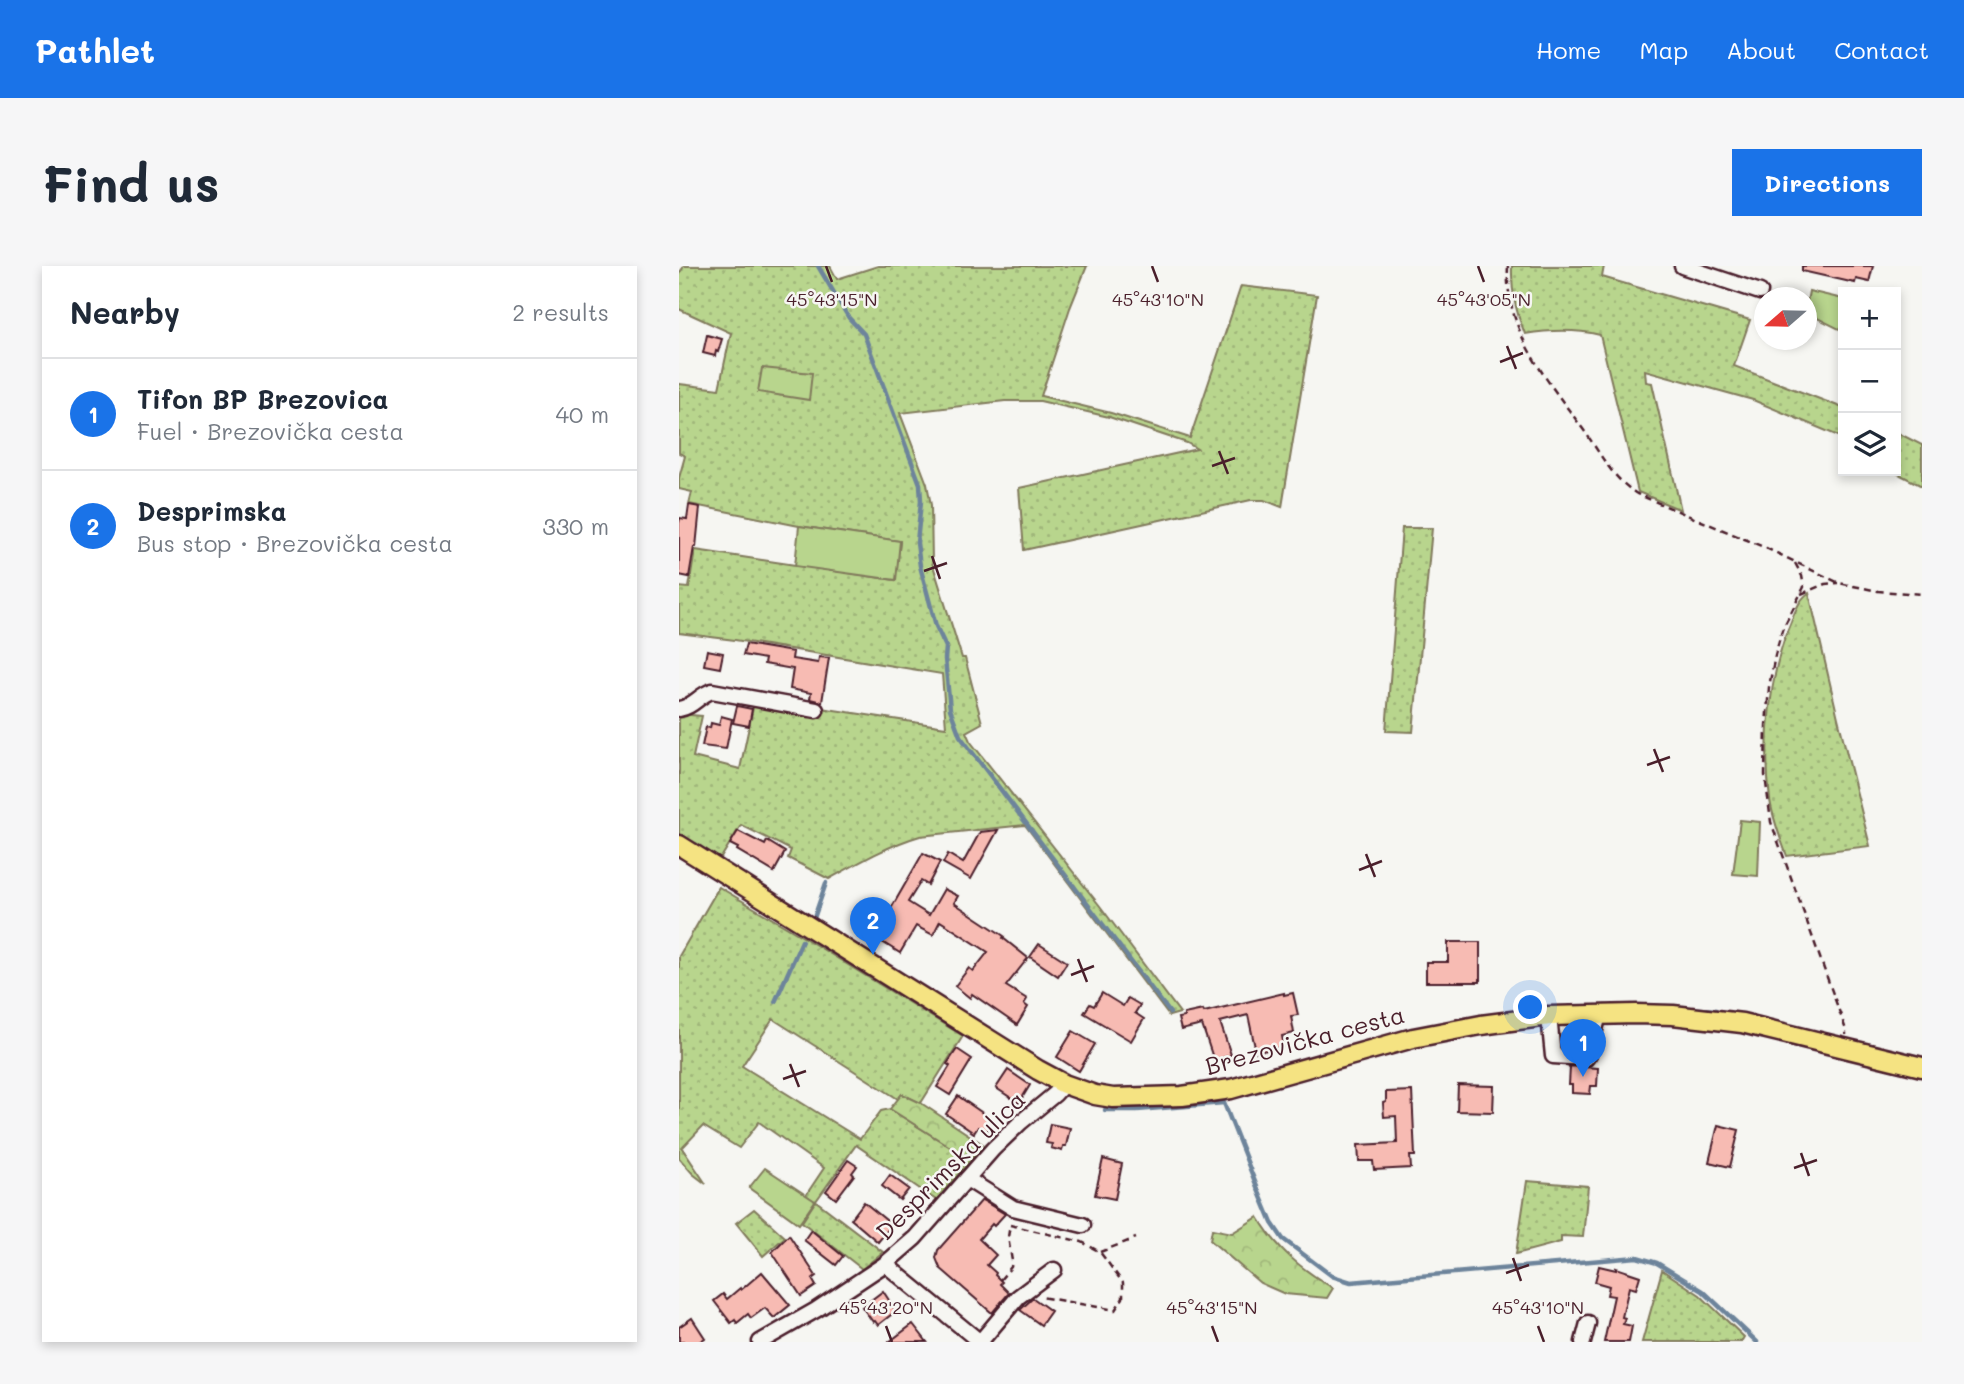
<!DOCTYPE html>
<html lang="en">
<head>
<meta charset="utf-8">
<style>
	body { margin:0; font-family:Mali,sans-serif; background:#f6f6f7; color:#1f2937 }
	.controls { position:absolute; right:21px; top:21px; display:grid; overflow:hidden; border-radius:0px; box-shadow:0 4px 10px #0003 }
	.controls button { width:63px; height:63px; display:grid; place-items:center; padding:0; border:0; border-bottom:2px solid #e0e1e3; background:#fff; color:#1f2937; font:35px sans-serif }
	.compass { position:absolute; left:1075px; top:21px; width:63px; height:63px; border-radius:50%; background:#fff; box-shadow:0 4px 10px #0003; rotate:250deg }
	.you { position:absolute; left:852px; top:742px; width:24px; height:24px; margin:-18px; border:5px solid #fff; border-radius:50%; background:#1a73e8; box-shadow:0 0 0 10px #1a73e833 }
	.badge { display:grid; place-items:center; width:46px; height:46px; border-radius:50%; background:#1a73e8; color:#fff; font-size:23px; font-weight:700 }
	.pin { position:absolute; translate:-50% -58px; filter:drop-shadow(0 2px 4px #0008) }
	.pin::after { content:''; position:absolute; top:37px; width:24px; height:21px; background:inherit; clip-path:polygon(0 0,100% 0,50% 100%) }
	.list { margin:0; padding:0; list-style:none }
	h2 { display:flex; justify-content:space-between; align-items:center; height:91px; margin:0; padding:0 28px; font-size:30px }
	h2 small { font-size:23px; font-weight:400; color:#747a83 }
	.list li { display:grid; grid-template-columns:46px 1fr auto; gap:21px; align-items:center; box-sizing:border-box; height:112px; padding:0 28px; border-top:2px solid #e0e1e3 }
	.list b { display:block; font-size:26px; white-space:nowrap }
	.list p { margin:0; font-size:23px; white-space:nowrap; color:#747a83 }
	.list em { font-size:23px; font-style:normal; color:#747a83 }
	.icon { flex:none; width:38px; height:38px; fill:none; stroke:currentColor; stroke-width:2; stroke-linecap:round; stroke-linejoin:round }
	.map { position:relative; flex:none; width:1243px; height:1076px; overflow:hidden; border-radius:0px }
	header { display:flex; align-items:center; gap:42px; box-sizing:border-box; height:98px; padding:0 35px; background:#1a73e8; color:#fff }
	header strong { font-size:33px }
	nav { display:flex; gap:38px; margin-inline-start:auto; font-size:24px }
	.intro { display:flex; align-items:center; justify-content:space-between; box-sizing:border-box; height:168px; padding:0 42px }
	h1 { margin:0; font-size:49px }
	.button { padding:18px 32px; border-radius:0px; background:#1a73e8; color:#fff; font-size:24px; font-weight:700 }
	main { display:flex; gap:42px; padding:0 42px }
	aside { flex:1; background:#fff; border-radius:0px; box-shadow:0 4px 10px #0003 }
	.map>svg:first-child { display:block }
	.grass { fill:url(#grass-dots); stroke:#817a5c; stroke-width:2 }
	.forest { fill:url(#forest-crowns); stroke:#817a5c; stroke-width:2 }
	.garden { fill:#b8d58d; stroke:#817a5c; stroke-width:2 }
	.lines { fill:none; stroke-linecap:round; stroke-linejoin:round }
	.stream { stroke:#6d849b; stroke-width:4.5 }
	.building { fill:#f7bbb3; stroke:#4a1f2b; stroke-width:2 }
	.minor-casing { stroke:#4a1f2b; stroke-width:19 }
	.major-casing { stroke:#4a1f2b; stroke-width:23 }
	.path { stroke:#4a1f2b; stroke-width:2.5; stroke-dasharray:7 5; stroke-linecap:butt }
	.minor { stroke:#f6f6f2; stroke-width:14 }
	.major { stroke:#f5e382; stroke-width:18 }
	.ticks { fill:none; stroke:#4a1f2b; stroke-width:2.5 }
	.labels { text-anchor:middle; stroke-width:5; stroke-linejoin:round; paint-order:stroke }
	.street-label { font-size:24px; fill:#4a1f2b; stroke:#f6f6f2 }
	.ticks-label { font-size:18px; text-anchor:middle; fill:#4a1f2b; stroke:#f6f6f2; stroke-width:5; stroke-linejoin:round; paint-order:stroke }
</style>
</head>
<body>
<header>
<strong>Pathlet</strong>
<nav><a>Home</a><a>Map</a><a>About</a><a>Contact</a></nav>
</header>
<div class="intro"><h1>Find us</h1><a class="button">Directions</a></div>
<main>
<aside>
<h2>Nearby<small>2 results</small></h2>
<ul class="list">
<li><span class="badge">1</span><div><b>Tifon BP Brezovica</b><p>Fuel · Brezovička cesta</p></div><em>40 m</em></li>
<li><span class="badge">2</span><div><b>Desprimska</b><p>Bus stop · Brezovička cesta</p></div><em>330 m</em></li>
</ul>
</aside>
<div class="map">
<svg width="1243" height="1076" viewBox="0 0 1243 1076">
	<defs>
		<pattern id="grass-dots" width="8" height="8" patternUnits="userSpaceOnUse" patternTransform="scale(1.75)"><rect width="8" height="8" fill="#b8d58d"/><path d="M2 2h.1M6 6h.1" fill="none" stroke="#a0b67a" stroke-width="1.8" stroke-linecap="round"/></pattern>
		<pattern id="forest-crowns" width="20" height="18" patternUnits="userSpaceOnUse" patternTransform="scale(1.75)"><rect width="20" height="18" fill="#b8d58d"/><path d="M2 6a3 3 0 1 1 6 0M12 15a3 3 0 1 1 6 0" fill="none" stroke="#a0b67a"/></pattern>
	</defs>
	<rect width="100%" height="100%" fill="#f6f6f2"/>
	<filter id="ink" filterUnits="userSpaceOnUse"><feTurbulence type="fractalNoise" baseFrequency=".0143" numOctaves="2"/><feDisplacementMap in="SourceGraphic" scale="14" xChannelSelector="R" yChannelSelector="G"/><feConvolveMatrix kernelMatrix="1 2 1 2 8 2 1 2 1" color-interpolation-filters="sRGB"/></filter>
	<g filter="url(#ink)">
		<!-- grass -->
		<g class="grass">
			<path d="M 5,0 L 151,0 L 158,13 L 199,0 L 408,0 L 391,42 L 362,130 L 432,147 L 511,172 L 562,20 L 638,29 L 603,241 L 585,234 L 572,234 L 345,284 L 340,222 L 518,183 L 508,177 L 430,151 L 361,135 L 326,135 L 221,147 L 248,218 L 252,239 L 253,296 L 283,392 L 286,392 L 303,457 L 287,466 L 291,475 L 421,640 L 501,747 L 490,750 L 346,559 L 241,570 C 210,579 179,597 150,613 L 109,592 L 112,584 L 62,559 L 40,595 L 0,570 L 0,448 L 23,450 L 14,491 L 61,503 L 75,437 L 142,442 L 267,461 L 263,408 L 56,374 L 0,367 L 0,321 L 10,322 L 16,284 L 216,314 L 221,275 L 120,260 L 10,238 L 13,226 L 0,223 L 0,212 L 6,190 L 0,187 L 0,118 L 40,123 L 52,67 L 0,43 L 0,8 Z"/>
			<path d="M 833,0 L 925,0 L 923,11 L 1071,54 L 1055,100 L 1164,142 L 1164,172 L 1074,134 L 966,104 L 967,116 L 973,117 L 1002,244 L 959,226 L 921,69 C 896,63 871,64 846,68 C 836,45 832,25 833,0 Z"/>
			<path d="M 1217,166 L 1243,179 L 1243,220 L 1214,205 L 1217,205 Z"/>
			<path d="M 723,262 L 753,262 L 734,466 L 707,465 Z"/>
			<path d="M 1130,327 L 1159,452 L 1191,580 L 1108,590 C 1101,572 1094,553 1091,534 C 1084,477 1090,405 1113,353 C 1117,344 1121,332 1130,327 Z"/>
			<path d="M 40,621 L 124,671 L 284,770 L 242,837 L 223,828 L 219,833 L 94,753 L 63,800 L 181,873 L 202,845 L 211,843 L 292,894 L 257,934 L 177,879 L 137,935 L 204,986 L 183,1003 L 123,956 L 136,936 L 127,929 L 145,902 L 80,856 L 60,882 L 24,860 L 3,882 L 27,918 L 14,908 L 0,892 L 0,690 Z"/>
			<path d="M 848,915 L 909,920 L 904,971 L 882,970 L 882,976 L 837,988 Z"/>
			<path d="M 75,943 L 106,971 L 84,990 L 57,957 Z"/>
			<path d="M 983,1004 L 1021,1029 L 1065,1071 L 1062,1076 L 963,1076 Z"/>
		</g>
		<!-- forest -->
		<g class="forest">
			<path d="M 223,828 L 242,837 L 305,879 L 292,894 L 211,843 Z"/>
			<path d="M 579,951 C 598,983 622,1003 654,1022 L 648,1032 L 606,1028 L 581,1017 L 531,974 L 533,963 L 553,967 Z"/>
		</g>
		<!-- garden -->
		<g class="garden">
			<path d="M 1130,25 L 1164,33 L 1164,65 L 1128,47 L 1128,36 Z"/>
			<path d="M 83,102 L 133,107 L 130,134 L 79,126 Z"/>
			<path d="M 120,260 L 221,275 L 217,314 L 116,300 Z"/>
			<path d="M 1061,554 L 1081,556 L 1079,610 L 1054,608 Z"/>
			<path d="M 86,902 L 136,935 L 120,958 L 70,922 Z"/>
		</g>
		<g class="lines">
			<!-- stream -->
			<g class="stream">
				<path d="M 139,0 L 170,52 L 185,68 L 241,218 L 242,235 L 238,277 L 241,300 L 257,360 L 267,381 L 266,393 L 271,443 L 281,470 L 491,747"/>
				<path d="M 135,652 L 147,617"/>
				<path d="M 96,736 L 123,675"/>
				<path d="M 901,741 L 928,740"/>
				<path d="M 1006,742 L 1037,744"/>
				<path d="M 426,844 L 458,844 L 545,837 L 580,926 L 593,957 L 604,973 L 653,1010 L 672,1016 L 958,991 L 978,997 L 1024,1025 L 1078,1076"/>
			</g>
		</g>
		<!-- building -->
		<g class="building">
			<path d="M 1123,0 L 1194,0 L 1190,16 L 1177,13 L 1176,17 L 1123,5 Z"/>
			<path d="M 28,69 L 43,73 L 39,86 L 37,85 L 36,90 L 24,87 Z"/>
			<path d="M 10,239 L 21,241 L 17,281 L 15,281 L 10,311 L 0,309 L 0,257 L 1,252 L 8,253 Z"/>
			<path d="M 67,378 L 114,386 L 113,393 L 139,397 L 140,391 L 150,392 L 143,436 L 131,433 L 132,427 L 111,423 L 114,403 L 85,398 L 86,393 L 64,389 Z"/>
			<path d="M 28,384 L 44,387 L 41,402 L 25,399 Z"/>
			<path d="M 58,440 L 73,443 L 70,460 L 54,457 Z"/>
			<path d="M 42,450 L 53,453 L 47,483 L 23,480 L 27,461 L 31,462 L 32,457 L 40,459 Z"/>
			<path d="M 319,564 L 292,613 L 264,597 L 269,588 L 284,597 L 301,566 Z"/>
			<path d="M 59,565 L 86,579 L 88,575 L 106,586 L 95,606 L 58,584 L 59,582 L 51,578 Z"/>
			<path d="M 244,587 L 261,596 L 249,619 L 242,615 L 229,636 L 250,649 L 265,623 L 279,630 L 275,637 L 325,670 L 324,672 L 349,692 L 327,720 L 348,733 L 345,738 L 349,741 L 338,759 L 293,728 L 291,732 L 276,720 L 290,702 L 294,705 L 309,686 L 261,655 L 254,669 L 237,660 L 221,687 L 203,676 L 209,664 L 202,660 Z"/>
			<path d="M 769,676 L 801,676 L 801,716 L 747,716 L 747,696 L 769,696 Z"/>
			<path d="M 360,678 L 388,696 L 379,710 L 351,691 Z"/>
			<path d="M 423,727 L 444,740 L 449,732 L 461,739 L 456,747 L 465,753 L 452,775 L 405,747 L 411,738 L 415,740 Z"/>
			<path d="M 605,727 L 605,729 L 614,727 L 619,749 L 612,750 L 615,767 L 603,770 L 605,781 L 577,786 L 569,749 L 541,756 L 552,789 L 535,795 L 523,759 L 502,764 L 499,752 L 505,751 L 505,748 L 524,744 L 525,746 Z"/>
			<path d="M 394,765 L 416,778 L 400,805 L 378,791 Z"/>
			<path d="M 278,783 L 293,793 L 271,829 L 258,821 L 271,800 L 268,798 Z"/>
			<path d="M 887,800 L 919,802 L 918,820 L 912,820 L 911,828 L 893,827 L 893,819 L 890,819 L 891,801 Z"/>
			<path d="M 329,804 L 351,819 L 340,837 L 317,822 Z"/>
			<path d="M 779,819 L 815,820 L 814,846 L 778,845 Z"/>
			<path d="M 733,825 L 736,890 L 731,890 L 732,902 L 695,904 L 694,895 L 680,895 L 679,879 L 718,877 L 717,850 L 705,851 L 704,837 L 707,836 L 707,826 Z"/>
			<path d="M 279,830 L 315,855 L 307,866 L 299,861 L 295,867 L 267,848 Z"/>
			<path d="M 371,858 L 391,862 L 387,880 L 384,880 L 383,885 L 372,882 L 373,878 L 367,877 Z"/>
			<path d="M 1039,859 L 1060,864 L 1051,901 L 1030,896 Z"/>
			<path d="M 424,893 L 443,898 L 436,933 L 416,929 Z"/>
			<path d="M 169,894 L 178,900 L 173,907 L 175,909 L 157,933 L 147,925 Z"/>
			<path d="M 211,909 L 230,923 L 221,934 L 203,920 Z"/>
			<path d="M 303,934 L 326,948 L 315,960 L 313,958 L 300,973 L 317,989 L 308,999 L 317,1007 L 316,1009 L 323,1016 L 321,1018 L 330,1027 L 313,1047 L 261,1002 L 257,992 L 259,984 Z"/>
			<path d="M 185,936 L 213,959 L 199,976 L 172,953 Z"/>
			<path d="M 132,964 L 164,990 L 157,999 L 125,974 Z"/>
			<path d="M 110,969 L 137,1010 L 133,1013 L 137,1020 L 122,1030 L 93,986 Z"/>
			<path d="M 920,1000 L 937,1004 L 937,1002 L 961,1010 L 957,1023 L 950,1021 L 943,1051 L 946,1052 L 944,1058 L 953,1060 L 950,1076 L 925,1076 L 935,1030 L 928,1029 L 930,1020 L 916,1016 Z"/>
			<path d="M 83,1006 L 111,1039 L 95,1052 L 86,1042 L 72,1052 L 69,1048 L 58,1057 L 56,1054 L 52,1057 L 35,1035 L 44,1028 L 48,1033 L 61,1022 L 62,1024 Z"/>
			<path d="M 204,1025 L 217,1045 L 199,1059 L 196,1055 L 194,1056 L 183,1041 Z"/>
			<path d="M 354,1032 L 372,1045 L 362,1059 L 341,1044 Z"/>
			<path d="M 13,1052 L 26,1072 L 20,1076 L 0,1076 L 0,1061 Z"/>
			<path d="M 234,1058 L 248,1076 L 210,1076 Z"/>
		</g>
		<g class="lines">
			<defs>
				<g id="minor">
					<path d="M 1003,0 L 1081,26"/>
					<path d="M 0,443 C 14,441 20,429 33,425 L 137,444"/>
					<path d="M 870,750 L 874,790 L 907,792 L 910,788 L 920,748"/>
					<path d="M 288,913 L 334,942 L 404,959"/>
					<path d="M 206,998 L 301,1076"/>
					<path d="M 81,1076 L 137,1044 L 206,998 L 236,972 L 314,883 L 342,856 L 376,828 L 385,818"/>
					<path d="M 301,1076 L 339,1031 L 375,1004"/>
					<path d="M 904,1076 L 909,1057"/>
				</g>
				<path id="major" d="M 0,579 L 359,804 L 385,818 L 416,829 L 434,832 L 503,830 L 552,823 L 734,772 L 802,759 L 870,750 L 957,748 L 994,749 L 1063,757 L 1243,801"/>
			</defs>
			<!-- minor casing -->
			<use href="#minor" class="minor-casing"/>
			<!-- major casing -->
			<use href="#major" class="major-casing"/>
			<!-- path -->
			<g class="path">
				<path d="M 829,0 C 825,64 868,114 904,163 C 922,188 931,210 958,228 L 1087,282 L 1160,317 L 1199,325 L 1243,328"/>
				<path d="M 1116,297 L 1123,310 L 1125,321 L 1103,364 L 1096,389 L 1090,421 L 1087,460 L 1086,509 L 1092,556 L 1167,764 L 1167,769"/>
				<path d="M 1122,328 L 1146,318 L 1159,317"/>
				<path d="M 331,959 L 403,976 L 421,986 L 444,1017 L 444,1032 L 436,1044 L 362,1031"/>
				<path d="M 421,986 L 457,972"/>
				<path d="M 321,1014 L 332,1001 L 333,995 L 329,971 L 331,959"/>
			</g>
			<!-- minor -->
			<use href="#minor" class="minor"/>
			<!-- major -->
			<use href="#major" class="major"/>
		</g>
	</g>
	<!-- ticks -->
	<path class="ticks" d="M 147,0 L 153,16M 473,0 L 479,16M 799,0 L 805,16M 828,80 L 837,103M 821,96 L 844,87M 540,185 L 549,208M 533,200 L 556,192M 253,290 L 261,313M 245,305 L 268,297M 975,483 L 984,506M 968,499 L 991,491M 687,588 L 696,611M 680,604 L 703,595M 399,693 L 408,716M 392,709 L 415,700M 111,798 L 120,821M 104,813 L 127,805M 1122,887 L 1130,910M 1115,902 L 1138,894M 834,992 L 842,1015M 827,1007 L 850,999M 207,1060 L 213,1076M 533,1060 L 539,1076M 859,1060 L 865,1076"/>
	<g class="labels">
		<!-- street labels -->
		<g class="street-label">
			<text transform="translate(626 775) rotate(-15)" y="8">Brezovička cesta</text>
			<text transform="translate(272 900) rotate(-45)" y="8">Desprimska ulica</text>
		</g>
	</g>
	<g class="ticks-label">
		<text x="153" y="40">45°43'15"N</text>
		<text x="479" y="40">45°43'10"N</text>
		<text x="805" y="40">45°43'05"N</text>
		<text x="207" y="1048">45°43'20"N</text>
		<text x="533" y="1048">45°43'15"N</text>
		<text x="859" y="1048">45°43'10"N</text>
	</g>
</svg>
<div class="controls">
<button>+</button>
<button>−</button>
<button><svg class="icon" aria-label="layers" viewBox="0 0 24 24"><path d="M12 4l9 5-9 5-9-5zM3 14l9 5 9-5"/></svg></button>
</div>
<svg class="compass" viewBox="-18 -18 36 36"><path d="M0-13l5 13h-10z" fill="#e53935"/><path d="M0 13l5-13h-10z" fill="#747a83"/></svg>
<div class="you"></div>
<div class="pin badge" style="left:904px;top:811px">1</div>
<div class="pin badge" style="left:194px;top:689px">2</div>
</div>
</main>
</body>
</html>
